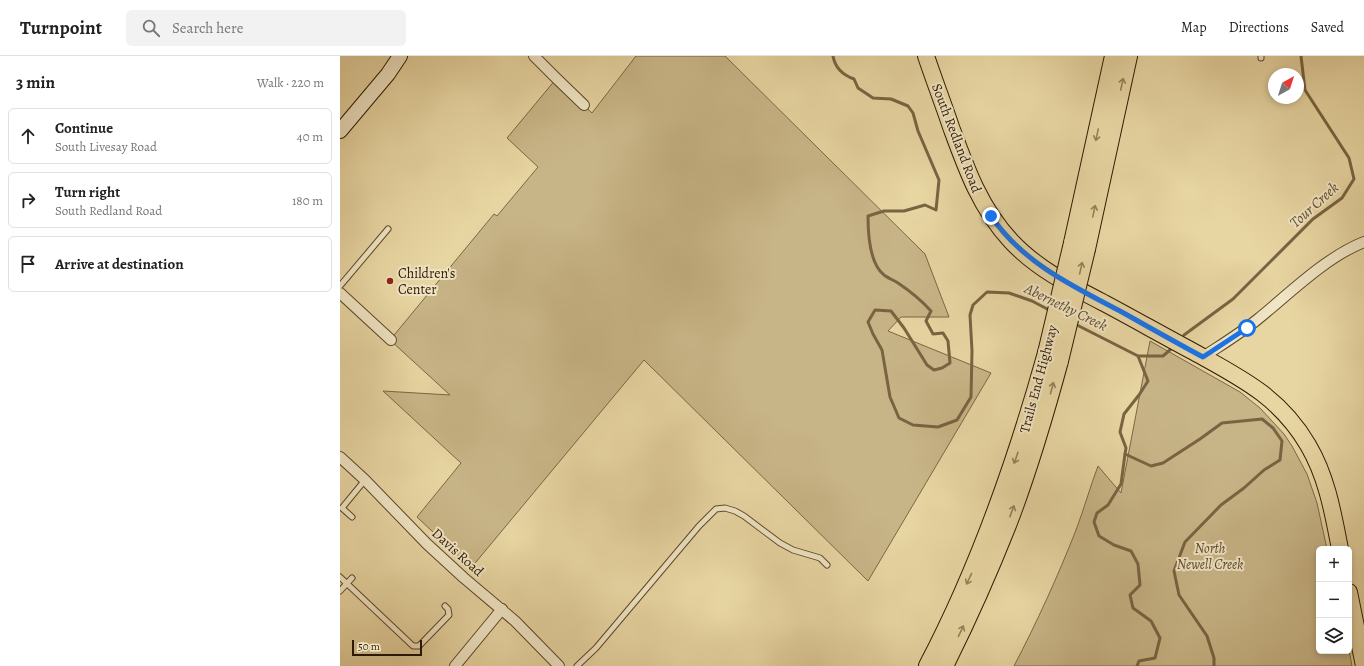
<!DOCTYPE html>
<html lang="en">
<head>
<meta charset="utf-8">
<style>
	body { margin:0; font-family:Alegreya,serif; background:#f2f2f2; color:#222 }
	.controls { position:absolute; right:12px; bottom:12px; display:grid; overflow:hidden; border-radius:6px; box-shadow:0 2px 6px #0003 }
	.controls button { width:36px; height:36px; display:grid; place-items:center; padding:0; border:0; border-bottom:1px solid #e0e0e0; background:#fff; color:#222; font:20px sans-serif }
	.compass { position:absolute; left:928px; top:12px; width:36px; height:36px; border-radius:50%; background:#fff; box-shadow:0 2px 6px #0003; rotate:39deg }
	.scale { position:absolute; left:12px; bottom:10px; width:70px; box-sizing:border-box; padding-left:4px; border:2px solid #301902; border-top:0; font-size:11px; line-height:14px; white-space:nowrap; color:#301902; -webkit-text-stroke:3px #efe4c3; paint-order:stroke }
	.stop { position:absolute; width:12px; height:12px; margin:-9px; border:3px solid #1a73e8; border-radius:50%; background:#fff }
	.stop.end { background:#1a73e8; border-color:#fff; box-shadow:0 1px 4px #0008 }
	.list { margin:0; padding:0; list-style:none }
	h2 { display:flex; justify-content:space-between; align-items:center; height:52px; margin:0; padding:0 16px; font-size:17px }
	h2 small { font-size:13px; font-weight:400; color:#767676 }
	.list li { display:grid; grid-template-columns:26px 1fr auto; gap:12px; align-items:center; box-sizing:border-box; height:56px; margin:0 8px 8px; padding:0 8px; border:1px solid #e0e0e0; border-radius:6px }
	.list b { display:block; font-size:15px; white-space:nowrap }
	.list p { margin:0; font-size:13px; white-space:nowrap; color:#767676 }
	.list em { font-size:13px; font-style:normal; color:#767676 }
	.icon { flex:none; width:22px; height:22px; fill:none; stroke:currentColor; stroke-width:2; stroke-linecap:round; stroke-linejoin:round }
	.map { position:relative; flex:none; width:1024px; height:610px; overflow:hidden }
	header { display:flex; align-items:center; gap:24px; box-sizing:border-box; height:56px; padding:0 20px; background:#fff; border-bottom:1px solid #e0e0e0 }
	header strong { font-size:19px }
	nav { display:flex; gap:22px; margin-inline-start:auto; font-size:14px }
	.search { width:280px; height:36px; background:#f2f2f2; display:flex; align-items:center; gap:10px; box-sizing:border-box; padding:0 14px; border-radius:6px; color:#767676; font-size:15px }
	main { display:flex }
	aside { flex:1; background:#fff }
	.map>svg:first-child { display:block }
	.green { fill:#c8b587; stroke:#7c6744 }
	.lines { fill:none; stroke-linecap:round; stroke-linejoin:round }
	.stream { stroke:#796342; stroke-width:3 }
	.lane-casing { stroke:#5e482a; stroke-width:7 }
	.street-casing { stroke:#5e482a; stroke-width:12 }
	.secondary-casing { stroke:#301902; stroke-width:16 }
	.primary-casing { stroke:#301902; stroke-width:18 }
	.highway-casing { stroke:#301902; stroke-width:20 }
	.lane { stroke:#efe4c3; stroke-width:5 }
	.street { stroke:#efe4c3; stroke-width:10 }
	.secondary { stroke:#efe4c3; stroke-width:14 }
	.primary { stroke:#e7d5a2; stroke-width:16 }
	.highway { stroke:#e7d5a2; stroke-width:18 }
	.highway-bridge-casing { stroke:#301902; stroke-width:20; stroke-linecap:butt }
	.highway-bridge { stroke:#e7d5a2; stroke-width:18 }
	.oneway { stroke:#95805a }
	.route { stroke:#1a73e8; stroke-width:5 }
	.poi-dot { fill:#8f2418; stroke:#efe4c3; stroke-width:1.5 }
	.labels { text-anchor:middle; stroke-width:4; stroke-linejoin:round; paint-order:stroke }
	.street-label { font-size:14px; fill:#301902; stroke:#efe4c3 }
	.poi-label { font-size:14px; fill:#301902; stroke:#efe4c3; text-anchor:start }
	.park-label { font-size:14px; font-style:italic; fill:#5e482a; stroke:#efe4c3 }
	.water-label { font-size:15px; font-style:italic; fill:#604b2c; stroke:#efe4c3 }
</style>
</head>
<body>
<header>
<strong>Turnpoint</strong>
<div class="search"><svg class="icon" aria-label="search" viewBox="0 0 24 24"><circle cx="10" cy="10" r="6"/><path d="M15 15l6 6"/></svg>Search here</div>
<nav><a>Map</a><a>Directions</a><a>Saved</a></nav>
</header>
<main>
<aside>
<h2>3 min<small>Walk · 220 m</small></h2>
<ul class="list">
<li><svg class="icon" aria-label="ahead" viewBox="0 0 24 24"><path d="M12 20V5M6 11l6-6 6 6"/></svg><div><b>Continue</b><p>South Livesay Road</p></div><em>40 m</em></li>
<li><svg class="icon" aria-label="right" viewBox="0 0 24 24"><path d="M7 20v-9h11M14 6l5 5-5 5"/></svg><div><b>Turn right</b><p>South Redland Road</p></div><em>180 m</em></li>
<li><svg class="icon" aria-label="arrive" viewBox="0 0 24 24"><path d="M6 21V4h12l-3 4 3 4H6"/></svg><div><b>Arrive at destination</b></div></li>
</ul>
</aside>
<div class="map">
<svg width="1024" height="610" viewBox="0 0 1024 610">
	<rect width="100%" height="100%" fill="#e7d5a2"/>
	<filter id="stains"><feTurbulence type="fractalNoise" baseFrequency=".005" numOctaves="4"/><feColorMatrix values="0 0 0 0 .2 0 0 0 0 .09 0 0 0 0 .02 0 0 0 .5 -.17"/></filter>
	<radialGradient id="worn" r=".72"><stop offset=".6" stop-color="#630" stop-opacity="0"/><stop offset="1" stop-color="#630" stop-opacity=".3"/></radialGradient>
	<!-- green -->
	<g class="green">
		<path d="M 296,0 L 385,0 L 585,198 L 609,261 L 561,261 L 548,275 L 651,317 L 528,525 L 304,304 L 131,512 L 77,461 L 121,407 L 43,335 L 110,339 L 50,284 L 154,158 L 157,160 L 198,111 L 167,82 L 216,23 L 252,57 Z"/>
		<path d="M 810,285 L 900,336 L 920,352 L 944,378 L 952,390 L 967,418 L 977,447 L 987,493 L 979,493 L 979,595 L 1009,594 L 1012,610 L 674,610 C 697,566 718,520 736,474 C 744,453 750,431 758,410 L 781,437 Z"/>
	</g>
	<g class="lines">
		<!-- stream -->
		<g class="stream">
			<path d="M 493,0 C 495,12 503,19 514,23 L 518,32 L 533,42 L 551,43 L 568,50 L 573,57 L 578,75 L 599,124 L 596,154 L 585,149 L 564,155 L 544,155 L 528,160 C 528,177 530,208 544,219 C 548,222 553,224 558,227 C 570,235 581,244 591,255 L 586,265 L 593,278 L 603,277 L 608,285 L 610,307 L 602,312 L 594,314 L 587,309 L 564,272 L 551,255 L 535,254 L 528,266 L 533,278 L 542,294 L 550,341 L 559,362 L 573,369 L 598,371 L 617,364 L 631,341 L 632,295 L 630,259 L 633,249 L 647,236 L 669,237 L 692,245 L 711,255"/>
			<path d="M 733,267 L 798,300 L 808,325 L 799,339 L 784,358 L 780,376 L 786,392 L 785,398 L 811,410 L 823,407 L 860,383 L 882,367 L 922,363 L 933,372 L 942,385 L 940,404 L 924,414 L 904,432 L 881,449 L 845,486 L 834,515 L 839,539 L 867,580 L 874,602 L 874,610"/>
			<path d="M 844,279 L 893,243 L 973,163 L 1002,142 L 1014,123 L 1009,102 L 965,34 L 961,0"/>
			<path d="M 798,300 L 823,300 L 831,293"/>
			<path d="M 785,398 L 781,428 L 768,449 L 757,457 L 754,466 L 759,480 L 774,489 L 791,495 L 798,508 L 800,529 L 790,539 L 793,552 L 811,565 L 820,582 L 815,602 L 799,605 L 797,610"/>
		</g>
		<defs>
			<g id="lane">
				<path d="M 921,0 L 921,2"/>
				<path d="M 0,230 L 48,173"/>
				<path d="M 12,461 L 2,452 L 25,424"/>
				<path d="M 0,521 L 73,590 L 79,590 L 109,559 L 108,553 L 105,550"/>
				<path d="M 0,535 L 12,522"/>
				<path d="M 237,610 L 256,592 L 359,470 L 376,453 L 385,452 L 395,455 L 404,460 L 440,487 L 453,494 L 480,502 L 487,509"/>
			</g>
			<g id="street">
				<path d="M 194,0 L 216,22 L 244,49"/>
				<path d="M 0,237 L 51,284"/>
				<path d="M 863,301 C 881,289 901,277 918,263 C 950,237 986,201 1024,186"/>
				<path d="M 0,401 L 25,424 L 87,488 L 124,522 L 175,565 L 219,610"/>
				<path d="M 115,610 L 162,553"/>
			</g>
			<path id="secondary" d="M 0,75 L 48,18 L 60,0"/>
			<g id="primary">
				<path d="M 586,0 C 594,24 603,47 611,71 C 626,112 640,152 671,185 C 696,212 731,230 764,247 C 794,263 824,280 854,296 C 901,322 940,341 968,389 C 987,421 993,457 1000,493"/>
				<path d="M 1009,536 L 1024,610"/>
			</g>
			<g id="highway">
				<path d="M 733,187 L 774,0"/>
				<path d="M 746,193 L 788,0"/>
				<path d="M 588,610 C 640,511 677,405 707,297"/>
				<path d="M 604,610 C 627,564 648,517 667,469 C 688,415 704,360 719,305"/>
			</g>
		</defs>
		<!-- lane casing -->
		<use href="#lane" class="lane-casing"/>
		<!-- street casing -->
		<use href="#street" class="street-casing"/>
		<!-- secondary casing -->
		<use href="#secondary" class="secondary-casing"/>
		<!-- primary casing -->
		<use href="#primary" class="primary-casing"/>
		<!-- highway casing -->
		<use href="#highway" class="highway-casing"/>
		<!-- lane -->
		<use href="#lane" class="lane"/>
		<!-- street -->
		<use href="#street" class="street"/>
		<!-- secondary -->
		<use href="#secondary" class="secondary"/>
		<!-- primary -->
		<use href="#primary" class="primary"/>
		<!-- highway -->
		<use href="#highway" class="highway"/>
		<defs>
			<g id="highway-bridge">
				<path d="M 707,297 L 733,187"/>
				<path d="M 719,305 L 746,193"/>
			</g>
		</defs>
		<!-- highway-bridge casing -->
		<use href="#highway-bridge" class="highway-bridge-casing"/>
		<!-- highway-bridge -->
		<use href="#highway-bridge" class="highway-bridge"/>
	</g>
	<!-- one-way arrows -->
	<defs><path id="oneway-shaft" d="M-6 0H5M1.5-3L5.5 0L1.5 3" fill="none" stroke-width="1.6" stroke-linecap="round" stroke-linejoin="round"/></defs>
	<g class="oneway">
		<use href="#oneway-shaft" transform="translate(782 28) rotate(-78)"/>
		<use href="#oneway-shaft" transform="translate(757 79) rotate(102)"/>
		<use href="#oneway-shaft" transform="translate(754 155) rotate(-78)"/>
		<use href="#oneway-shaft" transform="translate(741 212) rotate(-77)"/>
		<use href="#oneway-shaft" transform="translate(712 332) rotate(-75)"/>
		<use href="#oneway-shaft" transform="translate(676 402) rotate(109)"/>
		<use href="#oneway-shaft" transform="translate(672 455) rotate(-70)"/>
		<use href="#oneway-shaft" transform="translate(629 523) rotate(115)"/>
		<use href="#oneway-shaft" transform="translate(621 575) rotate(-65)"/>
	</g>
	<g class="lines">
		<!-- route -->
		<path class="route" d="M 651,160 C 682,206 732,230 780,255 C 807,270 835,286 863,301 L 907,272"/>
	</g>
	<!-- markers -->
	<circle class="poi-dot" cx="50" cy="225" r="4"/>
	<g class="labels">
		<!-- street labels -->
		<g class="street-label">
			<text transform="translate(617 82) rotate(69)" y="5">South Redland Road</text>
			<text transform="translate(698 323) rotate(-75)" y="5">Trails End Highway</text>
			<text transform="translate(118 496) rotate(42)" y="5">Davis Road</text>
		</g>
		<!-- poi labels -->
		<g class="poi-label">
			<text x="58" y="222">Children's<tspan x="58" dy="16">Center</tspan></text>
		</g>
		<!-- park labels -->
		<g class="park-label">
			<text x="870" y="497">North<tspan x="870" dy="16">Newell Creek</tspan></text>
		</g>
		<!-- water labels -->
		<g class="water-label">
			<text transform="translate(974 149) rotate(-42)" y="5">Tour Creek</text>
			<text transform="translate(726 251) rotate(26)" y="5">Abernethy Creek</text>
		</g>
	</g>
	<rect width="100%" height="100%" filter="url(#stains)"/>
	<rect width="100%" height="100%" fill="url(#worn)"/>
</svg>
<div class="controls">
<button>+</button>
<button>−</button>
<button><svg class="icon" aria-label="layers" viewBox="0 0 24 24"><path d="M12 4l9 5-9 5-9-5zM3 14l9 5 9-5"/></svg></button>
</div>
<svg class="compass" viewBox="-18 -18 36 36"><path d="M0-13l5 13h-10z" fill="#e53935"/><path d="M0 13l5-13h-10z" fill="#767676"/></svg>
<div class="scale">50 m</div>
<div class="stop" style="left:907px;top:272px"></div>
<div class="stop end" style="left:651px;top:160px"></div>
</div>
</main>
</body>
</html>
